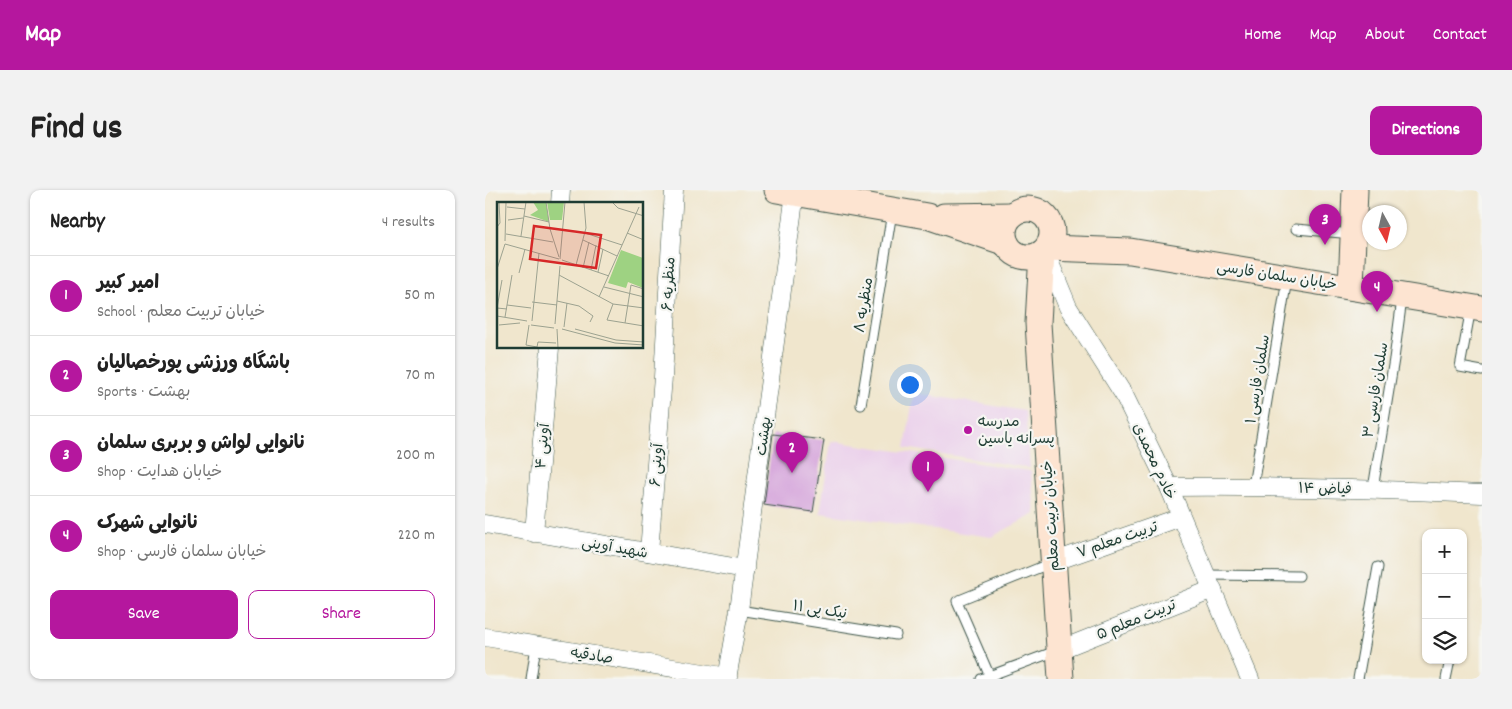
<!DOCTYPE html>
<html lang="en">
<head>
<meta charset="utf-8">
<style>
	body { margin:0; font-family:Dekko,"Playpen Sans Arabic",sans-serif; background:#f2f2f2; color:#222 }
	.controls { position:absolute; right:15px; bottom:15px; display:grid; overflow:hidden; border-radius:10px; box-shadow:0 1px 4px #0004 }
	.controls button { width:45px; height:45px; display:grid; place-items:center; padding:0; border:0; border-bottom:1px solid #e0e0e0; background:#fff; color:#222; font:25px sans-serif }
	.compass { position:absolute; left:877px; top:15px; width:45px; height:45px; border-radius:50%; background:#fff; box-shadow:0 1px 4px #0004; rotate:172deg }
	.you { position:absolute; left:424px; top:194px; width:18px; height:18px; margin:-12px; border:4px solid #fff; border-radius:50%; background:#1a73e8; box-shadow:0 0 0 8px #1a73e833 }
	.badge { display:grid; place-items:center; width:32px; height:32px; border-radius:50%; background:#b5179e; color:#fff; font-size:16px; font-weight:700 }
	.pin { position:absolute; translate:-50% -41px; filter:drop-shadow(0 1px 2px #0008) }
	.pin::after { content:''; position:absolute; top:26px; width:18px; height:15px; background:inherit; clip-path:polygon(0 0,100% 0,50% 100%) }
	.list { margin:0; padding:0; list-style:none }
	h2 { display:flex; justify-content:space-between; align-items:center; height:65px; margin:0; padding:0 20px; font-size:21px }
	h2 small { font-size:16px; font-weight:400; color:#767676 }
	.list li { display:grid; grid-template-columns:32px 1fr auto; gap:15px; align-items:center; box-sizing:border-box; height:80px; padding:0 20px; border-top:1px solid #e0e0e0 }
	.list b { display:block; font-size:19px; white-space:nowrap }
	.list p { margin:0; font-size:16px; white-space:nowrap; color:#767676 }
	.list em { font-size:16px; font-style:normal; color:#767676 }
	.actions { display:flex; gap:10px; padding:15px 20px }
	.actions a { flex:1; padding:11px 0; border:1px solid #b5179e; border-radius:10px; text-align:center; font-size:18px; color:#b5179e }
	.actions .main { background:#b5179e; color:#fff }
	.icon { flex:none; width:28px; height:28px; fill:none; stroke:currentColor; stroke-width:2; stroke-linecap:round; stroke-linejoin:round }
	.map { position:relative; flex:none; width:997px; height:489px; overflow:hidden; border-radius:10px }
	header { display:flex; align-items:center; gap:30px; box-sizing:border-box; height:70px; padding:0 25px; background:#b5179e; color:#fff }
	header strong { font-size:24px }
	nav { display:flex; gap:28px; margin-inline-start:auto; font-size:18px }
	.intro { display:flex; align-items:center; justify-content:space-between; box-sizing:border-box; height:120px; padding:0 30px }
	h1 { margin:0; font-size:35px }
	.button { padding:12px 22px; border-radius:10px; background:#b5179e; color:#fff; font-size:18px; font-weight:700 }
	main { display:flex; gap:30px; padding:0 30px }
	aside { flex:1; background:#fff; border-radius:10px; box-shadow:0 1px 4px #0004 }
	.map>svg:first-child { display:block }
	.built { fill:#ebd1eb }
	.building { fill:#d4a2da }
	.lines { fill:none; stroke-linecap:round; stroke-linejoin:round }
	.lane-casing { stroke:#3e564b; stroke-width:11 }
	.street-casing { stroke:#3e564b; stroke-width:19 }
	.secondary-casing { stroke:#3e564b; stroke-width:27 }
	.lane { stroke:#fff; stroke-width:9 }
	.street { stroke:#fff; stroke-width:18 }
	.secondary { stroke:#fde4d1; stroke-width:25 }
	.poi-dot { fill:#b5179e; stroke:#f6f6f2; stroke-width:2 }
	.labels { text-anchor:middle; stroke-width:4.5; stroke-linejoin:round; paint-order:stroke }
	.street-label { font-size:15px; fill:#1f3d34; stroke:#f6f6f2 }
	.poi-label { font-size:15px; fill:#1f3d34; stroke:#f6f6f2; text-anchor:start }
	.inset-road { fill:none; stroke:#9ca290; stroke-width:1 }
	.view { fill:#d62828; fill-opacity:0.15; stroke:#d62828; stroke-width:2.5 }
	.inset-edge { fill:none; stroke:#1f3d34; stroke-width:2.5 }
</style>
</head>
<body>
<header>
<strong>Map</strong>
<nav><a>Home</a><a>Map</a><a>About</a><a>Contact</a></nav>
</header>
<div class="intro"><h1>Find us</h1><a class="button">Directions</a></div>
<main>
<aside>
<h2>Nearby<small>4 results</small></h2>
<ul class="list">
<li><span class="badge">1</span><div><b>امیر کبیر</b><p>School · خیابان تربیت معلم</p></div><em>50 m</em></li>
<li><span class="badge">2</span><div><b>باشگاه ورزشی پورخصالیان</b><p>Sports · بهشت</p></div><em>70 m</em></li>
<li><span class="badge">3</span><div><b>نانوایی لواش و بربری سلمان</b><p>Shop · خیابان هدایت</p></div><em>200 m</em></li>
<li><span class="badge">4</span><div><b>نانوایی شهرک</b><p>Shop · خیابان سلمان فارسی</p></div><em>220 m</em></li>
</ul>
<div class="actions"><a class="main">Save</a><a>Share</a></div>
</aside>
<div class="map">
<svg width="997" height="489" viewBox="0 0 997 489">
	<rect width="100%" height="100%" fill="#f6f6f2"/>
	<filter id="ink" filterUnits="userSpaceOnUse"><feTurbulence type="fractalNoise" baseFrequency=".02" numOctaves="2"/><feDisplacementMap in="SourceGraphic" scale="10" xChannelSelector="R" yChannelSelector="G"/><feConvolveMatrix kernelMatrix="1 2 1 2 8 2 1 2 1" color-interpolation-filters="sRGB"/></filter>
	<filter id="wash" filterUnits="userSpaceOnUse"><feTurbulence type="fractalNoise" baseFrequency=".0096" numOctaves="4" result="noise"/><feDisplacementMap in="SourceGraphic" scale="20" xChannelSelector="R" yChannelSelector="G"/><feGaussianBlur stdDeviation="1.12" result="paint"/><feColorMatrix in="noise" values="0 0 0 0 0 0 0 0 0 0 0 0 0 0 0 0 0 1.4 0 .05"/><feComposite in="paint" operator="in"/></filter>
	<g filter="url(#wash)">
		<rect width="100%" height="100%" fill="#f0e6cd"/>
		<!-- built -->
		<g class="built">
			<path d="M 429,203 L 540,221 L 545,278 L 420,258 Z"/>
			<path d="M 346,251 L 546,281 L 550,324 L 506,347 L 335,323 Z"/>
		</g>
		<g id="blocks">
			<!-- building -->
			<path class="building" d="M 288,244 L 339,250 L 328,322 L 279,315 Z"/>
		</g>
	</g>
	<g filter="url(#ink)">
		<use href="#blocks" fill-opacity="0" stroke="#3e564b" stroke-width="1"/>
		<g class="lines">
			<defs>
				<g id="lane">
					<path d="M 811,39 L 868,44"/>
					<path d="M 986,118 L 975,177 L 997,181"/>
					<path d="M 376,215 L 407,22"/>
					<path d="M 768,296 L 802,89"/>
					<path d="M 888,299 L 909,169 L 917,109"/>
					<path d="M 722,385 L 814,386"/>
					<path d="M 254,420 L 411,445"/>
					<path d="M 46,489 L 51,456"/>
					<path d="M 496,489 L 571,461"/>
					<path d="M 506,489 L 472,411 L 566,373"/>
					<path d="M 873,489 L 893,377"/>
					<path d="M 961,489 L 965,470"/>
				</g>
				<g id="street">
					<path d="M 75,14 L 76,0"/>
					<path d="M 560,61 L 583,117 L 639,205 L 684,297 L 765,489"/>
					<path d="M 684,297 C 788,296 892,299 997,304"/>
					<path d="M 0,334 L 260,379"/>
					<path d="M 49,343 L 65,158"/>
					<path d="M 164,362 L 178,187 L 189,0"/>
					<path d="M 568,372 L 696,327"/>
					<path d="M 0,447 L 243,487"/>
					<path d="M 574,460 L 728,399"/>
					<path d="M 242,489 L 254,420 L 310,3"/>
				</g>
				<g id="secondary">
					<path d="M 292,0 L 442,26 L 521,53"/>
					<circle cx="543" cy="43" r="24"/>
					<path d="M 459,26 L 527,25"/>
					<path d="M 563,58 L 645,61 L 997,119"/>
					<path d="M 557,63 L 553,133 L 576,489"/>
					<path d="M 866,97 L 870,0"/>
				</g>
			</defs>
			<!-- lane casing -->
			<use href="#lane" class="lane-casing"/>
			<!-- street casing -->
			<use href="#street" class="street-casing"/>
			<!-- secondary casing -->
			<use href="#secondary" class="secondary-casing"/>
			<!-- lane -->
			<use href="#lane" class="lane"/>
			<!-- street -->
			<use href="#street" class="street"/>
			<!-- secondary -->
			<use href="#secondary" class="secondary"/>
		</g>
	</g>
	<!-- markers -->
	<circle class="poi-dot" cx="483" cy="240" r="5"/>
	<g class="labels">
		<!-- street labels -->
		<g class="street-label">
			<text transform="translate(792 85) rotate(9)" y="5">خیابان سلمان فارسی</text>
			<text transform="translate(183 94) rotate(-87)" y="5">منظریه ۶</text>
			<text transform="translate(378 115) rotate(-81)" y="5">منظریه ۸</text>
			<text transform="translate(772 189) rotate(-81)" y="5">سلمان فارسی ۱</text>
			<text transform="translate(890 200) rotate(-81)" y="5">سلمان فارسی ۳</text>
			<text transform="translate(278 246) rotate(-82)" y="5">بهشت</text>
			<text transform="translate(57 256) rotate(-85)" y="5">آوینی ۴</text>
			<text transform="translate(670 271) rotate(65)" y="5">خادم محمدی</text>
			<text transform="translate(171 275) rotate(-86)" y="5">آوینی ۶</text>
			<text transform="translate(840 298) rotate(1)" y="5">فیاض ۱۴</text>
			<text transform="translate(565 326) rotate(-94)" y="5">خیابان تربیت معلم</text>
			<text transform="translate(632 349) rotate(-19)" y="5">تربیت معلم ۷</text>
			<text transform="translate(130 357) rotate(10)" y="5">شهید آوینی</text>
			<text transform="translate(335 419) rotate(9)" y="5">نیک پی ۱۱</text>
			<text transform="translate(651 429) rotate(-22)" y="5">تربیت معلم ۵</text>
			<text transform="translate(107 465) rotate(9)" y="5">صادقیه</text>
		</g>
		<!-- poi labels -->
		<g class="poi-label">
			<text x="493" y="236">مدرسه<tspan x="493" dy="17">پسرانه یاسین</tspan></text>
		</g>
	</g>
	<!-- overview -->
	<g transform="translate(12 12)">
		<rect width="146" height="146" fill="#f0e6cd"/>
		<path d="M 36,0 L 49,0 L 52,20 L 33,13 L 41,8 ZM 50,0 L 67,0 L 65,18 L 53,18 ZM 124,48 L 146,56 L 146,86 L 131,80 L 129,86 L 111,81 Z" fill="#9ed282"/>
		<path class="inset-road" d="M 49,0 L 53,27 L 62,55M 115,0 L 121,6 L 147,14M 10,5 L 28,7M 27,14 L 52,20M 11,18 L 26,16M 0,25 L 3,21 L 2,0M 88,31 L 125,43M 130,31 L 147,38M 9,32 L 56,40M 24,34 L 29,0M 86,38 L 120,54M 8,39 L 9,0M 8,42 L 62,57M 63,57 L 68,0M 65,58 L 112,74M 79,63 L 89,26 L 87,0M 86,66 L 92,40M 0,67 L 8,42M 94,68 L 99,43M 101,70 L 106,47M 22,71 L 28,47M 62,73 L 116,102 L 147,106M 5,78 L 0,106 L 10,107M 107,85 L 147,95M 102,95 L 142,5M 60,99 L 82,104 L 96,114 L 93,120M 35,100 L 60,103M 116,102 L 110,118 L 147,124M 10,103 L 34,106M 0,114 L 30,119M 8,115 L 15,73M 35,119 L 42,51M 128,121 L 134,83 L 147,87M 58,122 L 63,64M 2,123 L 23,121M 32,123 L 29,143 L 40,145 L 41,140 L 59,141M 34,123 L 57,126M 67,125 L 70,101M 60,127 L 61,146M 65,127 L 118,141 L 147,143M 78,127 L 119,138 L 147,140"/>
		<path class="view" d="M 37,24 L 104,33 L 99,66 L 33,57 Z"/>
		<rect width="146" height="146" class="inset-edge"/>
	</g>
</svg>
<div class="controls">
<button>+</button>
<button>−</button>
<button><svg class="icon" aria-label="layers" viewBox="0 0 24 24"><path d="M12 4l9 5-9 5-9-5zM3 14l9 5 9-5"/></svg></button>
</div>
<svg class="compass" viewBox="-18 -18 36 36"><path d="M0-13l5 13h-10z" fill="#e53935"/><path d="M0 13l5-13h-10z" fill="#767676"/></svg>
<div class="you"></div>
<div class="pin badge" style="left:443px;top:302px">1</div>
<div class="pin badge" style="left:307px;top:283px">2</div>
<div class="pin badge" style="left:840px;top:55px">3</div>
<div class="pin badge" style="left:892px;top:122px">4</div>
</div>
</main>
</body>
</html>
